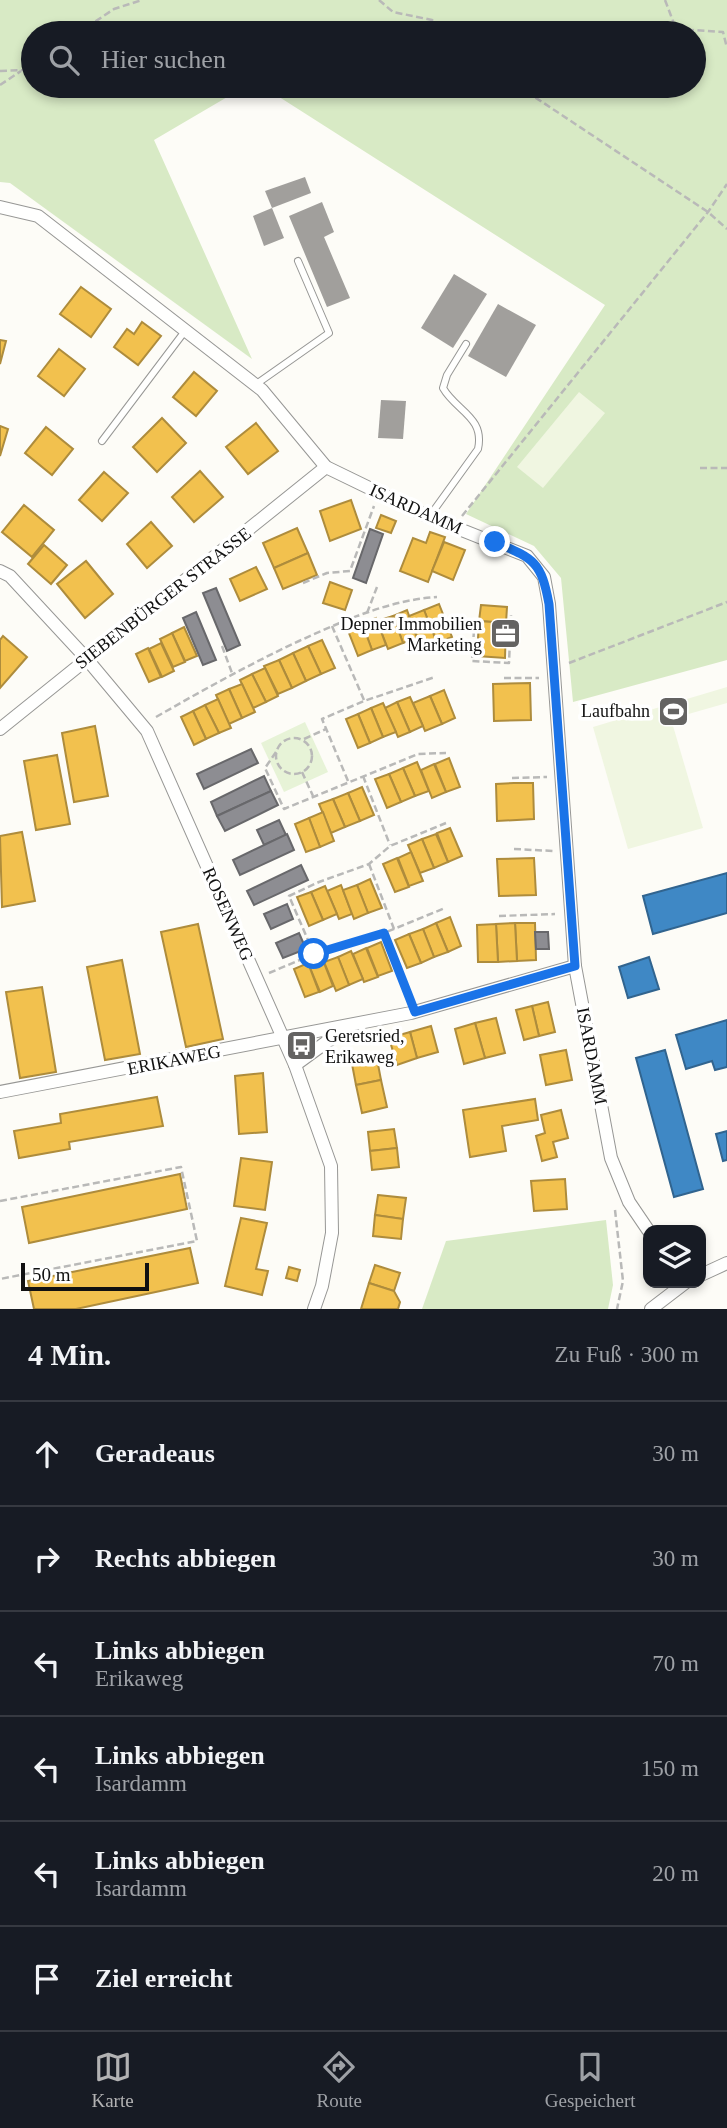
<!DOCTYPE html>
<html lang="de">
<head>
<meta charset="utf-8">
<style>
	body { margin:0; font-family:"Times New Roman",serif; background:#20242c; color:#f1f3f6 }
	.controls { position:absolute; right:21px; bottom:21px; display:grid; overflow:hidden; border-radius:14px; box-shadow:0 4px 10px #0003 }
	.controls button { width:63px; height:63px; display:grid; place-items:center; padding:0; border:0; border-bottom:2px solid #363941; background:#171b24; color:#f1f3f6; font:35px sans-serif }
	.scale { position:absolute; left:21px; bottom:18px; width:128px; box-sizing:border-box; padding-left:7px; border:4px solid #111; border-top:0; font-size:19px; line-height:24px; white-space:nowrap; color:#111; -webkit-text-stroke:5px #fff; paint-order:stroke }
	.stop { position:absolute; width:21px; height:21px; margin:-16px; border:5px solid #1a73e8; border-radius:50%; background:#fff }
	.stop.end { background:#1a73e8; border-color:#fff; box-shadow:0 2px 7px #0008 }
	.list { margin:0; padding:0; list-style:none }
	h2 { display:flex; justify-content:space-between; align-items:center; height:91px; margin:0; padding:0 28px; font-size:30px }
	h2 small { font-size:23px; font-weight:400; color:#9ea1a6 }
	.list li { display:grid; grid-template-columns:46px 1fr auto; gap:21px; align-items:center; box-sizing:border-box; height:105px; padding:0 28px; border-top:2px solid #363941 }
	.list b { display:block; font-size:26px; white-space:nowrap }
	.list p { margin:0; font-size:23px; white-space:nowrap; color:#9ea1a6 }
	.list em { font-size:23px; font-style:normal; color:#9ea1a6 }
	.icon { flex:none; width:38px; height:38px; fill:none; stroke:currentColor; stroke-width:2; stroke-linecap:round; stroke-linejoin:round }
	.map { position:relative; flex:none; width:727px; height:1309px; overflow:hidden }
	.search { position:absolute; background:#171b24; box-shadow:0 4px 10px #0003; left:21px; right:21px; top:21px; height:77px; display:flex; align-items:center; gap:18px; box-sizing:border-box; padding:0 24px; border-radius:38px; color:#9ea1a6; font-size:26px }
	.sheet { height:721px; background:#171b24 }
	nav { display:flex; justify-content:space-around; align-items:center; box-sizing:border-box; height:98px; border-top:2px solid #363941; background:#171b24; font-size:19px; color:#9ea1a6 }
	nav a { display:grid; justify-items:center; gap:4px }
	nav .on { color:#b2b2b3 }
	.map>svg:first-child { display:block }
	.green { fill:#e7f3d7 }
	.forest { fill:#d8eac5 }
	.pitch { fill:#f0f6e1 }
	.homes { fill:#f2c14e; stroke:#ae8c3c; stroke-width:2 }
	.schools { fill:#3f88c5; stroke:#31648f; stroke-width:2 }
	.industry { fill:#8d8d92; stroke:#68686b; stroke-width:2 }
	.building { fill:#a19f9c }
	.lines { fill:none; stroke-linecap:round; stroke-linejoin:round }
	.lane-casing { stroke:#979795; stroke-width:8 }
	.street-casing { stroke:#979795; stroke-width:14 }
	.path { stroke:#b9b9b8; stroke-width:2.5; stroke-dasharray:7 3.5; stroke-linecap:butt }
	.lane { stroke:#fffffe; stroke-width:6 }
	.street { stroke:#fffffe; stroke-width:12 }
	.route { stroke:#1a73e8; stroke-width:9 }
	.labels { text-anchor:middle; stroke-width:7; stroke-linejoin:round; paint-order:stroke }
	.street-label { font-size:18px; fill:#111; stroke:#fff }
	.poi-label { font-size:18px; fill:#111; stroke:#fff; text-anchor:end }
</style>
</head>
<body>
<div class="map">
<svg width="727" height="1309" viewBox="0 0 727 1309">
	<rect width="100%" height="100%" fill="#fdfcf7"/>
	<!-- green -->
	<path class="green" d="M 305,722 L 328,772 L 284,792 L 261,743 Z"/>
	<!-- forest -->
	<g class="forest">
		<path d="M 0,0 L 727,0 L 727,660 L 573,702 L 561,578 L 534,546 L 466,514 L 605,305 L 262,86 L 694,86 L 694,33 L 33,33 L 33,86 L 246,86 L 154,140 L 252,359 L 10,183 L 0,182 Z"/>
		<path d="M 606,1220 L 613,1285 L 608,1309 L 422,1309 L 446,1241 Z"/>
	</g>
	<!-- pitch -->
	<g class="pitch">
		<path d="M 579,392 L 605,413 L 543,488 L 517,467 Z"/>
		<path d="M 727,687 L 727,703 L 671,719 L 703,828 L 628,849 L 593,727 Z"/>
	</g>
	<!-- homes -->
	<g class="homes">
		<path d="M 81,287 L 111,309 L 91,337 L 60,314 Z"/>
		<path d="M 142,322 L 161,336 L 138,365 L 114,347 L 127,329 L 134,334 Z"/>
		<path d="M 0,340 L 6,341 L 0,364 Z"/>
		<path d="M 59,349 L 85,369 L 64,396 L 38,376 Z"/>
		<path d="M 194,372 L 217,391 L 196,416 L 173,397 Z"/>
		<path d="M 162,418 L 186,443 L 157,472 L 133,447 Z"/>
		<path d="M 256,423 L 278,451 L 248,474 L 226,447 Z"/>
		<path d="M 0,426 L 8,429 L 0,456 Z"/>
		<path d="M 46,427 L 73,449 L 52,475 L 25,453 Z"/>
		<path d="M 200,471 L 223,497 L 194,522 L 172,497 Z"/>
		<path d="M 104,472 L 128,493 L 102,521 L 79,500 Z"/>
		<path d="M 351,500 L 361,529 L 330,541 L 320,511 Z"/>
		<path d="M 24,505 L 54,530 L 32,557 L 2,532 Z"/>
		<path d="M 381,515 L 396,521 L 391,533 L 376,528 Z"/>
		<path d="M 151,522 L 172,546 L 147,568 L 127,544 Z"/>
		<path d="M 297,528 L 308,553 L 274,568 L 263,543 Z"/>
		<path d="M 430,532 L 445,537 L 428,582 L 400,571 L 413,538 L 426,543 Z"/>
		<path d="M 444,542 L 465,550 L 453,580 L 432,571 Z"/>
		<path d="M 44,545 L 67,565 L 51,584 L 28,564 Z"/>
		<path d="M 308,553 L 317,575 L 283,589 L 274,568 Z"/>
		<path d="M 86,561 L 113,594 L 85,618 L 57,584 Z"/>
		<path d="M 256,567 L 267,589 L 240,601 L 230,579 Z"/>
		<path d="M 330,582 L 352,590 L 345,610 L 323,603 Z"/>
		<path d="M 439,604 L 452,637 L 437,643 L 424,610 Z"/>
		<path d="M 481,605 L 507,607 L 506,623 L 479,621 Z"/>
		<path d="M 407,610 L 417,638 L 403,643 L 393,616 Z"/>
		<path d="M 424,610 L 437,643 L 422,649 L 409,616 Z"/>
		<path d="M 393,616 L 403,643 L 388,649 L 377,621 Z"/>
		<path d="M 376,618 L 386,645 L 372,650 L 362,623 Z"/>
		<path d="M 479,621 L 506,623 L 505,658 L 477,656 Z"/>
		<path d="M 362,623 L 372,650 L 358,656 L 347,628 Z"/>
		<path d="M 184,627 L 197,656 L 185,661 L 172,633 Z"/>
		<path d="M 172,633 L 185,662 L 173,667 L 160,639 Z"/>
		<path d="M 3,636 L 27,657 L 0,688 L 0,640 Z"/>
		<path d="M 322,640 L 335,668 L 321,674 L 308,646 Z"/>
		<path d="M 161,643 L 174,671 L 162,677 L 149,649 Z"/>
		<path d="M 308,646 L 321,674 L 306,681 L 293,653 Z"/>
		<path d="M 148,648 L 161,677 L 149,682 L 136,654 Z"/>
		<path d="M 293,653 L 306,681 L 292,688 L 279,660 Z"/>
		<path d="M 279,660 L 292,688 L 278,694 L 264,666 Z"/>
		<path d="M 265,668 L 278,696 L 266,702 L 252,674 Z"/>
		<path d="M 252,674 L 266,702 L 253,708 L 240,680 Z"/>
		<path d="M 530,683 L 531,720 L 494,721 L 493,684 Z"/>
		<path d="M 242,684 L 255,712 L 242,718 L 229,689 Z"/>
		<path d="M 229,689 L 242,718 L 229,724 L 216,695 Z"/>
		<path d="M 444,690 L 455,718 L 442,724 L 430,696 Z"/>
		<path d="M 430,696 L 442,724 L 425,731 L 413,703 Z"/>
		<path d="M 410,697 L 423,726 L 410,732 L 397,702 Z"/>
		<path d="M 218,699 L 231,728 L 219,733 L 205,705 Z"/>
		<path d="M 397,702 L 410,732 L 398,737 L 385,708 Z"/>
		<path d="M 383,703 L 396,732 L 383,737 L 371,708 Z"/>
		<path d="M 205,705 L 219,733 L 206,739 L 193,711 Z"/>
		<path d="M 371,708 L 383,737 L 370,743 L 358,714 Z"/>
		<path d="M 193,711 L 206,739 L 194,745 L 181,717 Z"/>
		<path d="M 358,714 L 370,743 L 358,748 L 346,719 Z"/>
		<path d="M 95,726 L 108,796 L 74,802 L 62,733 Z"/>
		<path d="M 57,755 L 70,824 L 36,830 L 24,761 Z"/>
		<path d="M 449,758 L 460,787 L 446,792 L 435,764 Z"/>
		<path d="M 417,762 L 429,791 L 415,796 L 403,768 Z"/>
		<path d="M 434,764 L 446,792 L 432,798 L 421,770 Z"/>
		<path d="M 403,768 L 415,796 L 401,802 L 389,774 Z"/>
		<path d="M 389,774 L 401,802 L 387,808 L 375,779 Z"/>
		<path d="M 514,783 L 533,783 L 534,819 L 497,821 L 496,784 Z"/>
		<path d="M 362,787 L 374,815 L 360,821 L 348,793 Z"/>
		<path d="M 348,793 L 360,821 L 345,827 L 333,799 Z"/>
		<path d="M 333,799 L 345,827 L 331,833 L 319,804 Z"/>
		<path d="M 323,812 L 334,841 L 320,847 L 309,818 Z"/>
		<path d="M 309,818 L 320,847 L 306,852 L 295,824 Z"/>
		<path d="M 450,828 L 462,856 L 448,862 L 437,833 Z"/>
		<path d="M 22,832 L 35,901 L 2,907 L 0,836 Z"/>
		<path d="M 436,834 L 448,862 L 434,868 L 422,839 Z"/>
		<path d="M 422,839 L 434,868 L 420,873 L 408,845 Z"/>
		<path d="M 411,852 L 423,881 L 409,886 L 398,858 Z"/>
		<path d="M 397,858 L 409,887 L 395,892 L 383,864 Z"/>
		<path d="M 534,858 L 536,895 L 499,896 L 497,859 Z"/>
		<path d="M 370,879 L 382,908 L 368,913 L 357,885 Z"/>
		<path d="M 341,885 L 352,914 L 339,919 L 327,891 Z"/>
		<path d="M 357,885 L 368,913 L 354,919 L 343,890 Z"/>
		<path d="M 325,886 L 337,914 L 323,920 L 311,892 Z"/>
		<path d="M 311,892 L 323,920 L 309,926 L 297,897 Z"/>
		<path d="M 450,917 L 461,946 L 448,952 L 436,923 Z"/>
		<path d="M 436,923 L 448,952 L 434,957 L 423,929 Z"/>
		<path d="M 515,923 L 535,923 L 536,960 L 517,961 Z"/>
		<path d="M 515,923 L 517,961 L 498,962 L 496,924 Z"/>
		<path d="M 198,924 L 223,1039 L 186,1047 L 161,932 Z"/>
		<path d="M 496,924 L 498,962 L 478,962 L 477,925 Z"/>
		<path d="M 423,929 L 434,957 L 421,963 L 409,934 Z"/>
		<path d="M 409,934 L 421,963 L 407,968 L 395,940 Z"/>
		<path d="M 381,942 L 392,971 L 378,976 L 367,948 Z"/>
		<path d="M 366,948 L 378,977 L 364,982 L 353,954 Z"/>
		<path d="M 351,951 L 363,979 L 349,985 L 338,957 Z"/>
		<path d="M 338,957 L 349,985 L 336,991 L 324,962 Z"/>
		<path d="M 322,958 L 333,986 L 320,992 L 308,963 Z"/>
		<path d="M 122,960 L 140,1054 L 105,1060 L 87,967 Z"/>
		<path d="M 308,963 L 319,992 L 305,997 L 294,969 Z"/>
		<path d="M 42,987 L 56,1072 L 20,1078 L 6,992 Z"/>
		<path d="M 548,1002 L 555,1032 L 539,1036 L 532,1006 Z"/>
		<path d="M 532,1006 L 539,1036 L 524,1040 L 516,1010 Z"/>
		<path d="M 496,1018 L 505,1053 L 485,1058 L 475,1023 Z"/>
		<path d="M 475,1023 L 485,1058 L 464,1064 L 455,1029 Z"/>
		<path d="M 431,1026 L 438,1052 L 417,1058 L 410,1032 Z"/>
		<path d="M 410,1032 L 417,1058 L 397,1065 L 389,1038 Z"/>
		<path d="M 566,1050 L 572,1080 L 546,1085 L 540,1055 Z"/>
		<path d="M 377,1059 L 381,1080 L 356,1085 L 352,1064 Z"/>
		<path d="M 263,1073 L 267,1132 L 239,1134 L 235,1076 Z"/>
		<path d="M 381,1080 L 387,1107 L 362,1113 L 356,1085 Z"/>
		<path d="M 157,1097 L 163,1126 L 69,1142 L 70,1149 L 19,1158 L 14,1131 L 61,1123 L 60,1114 Z"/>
		<path d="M 535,1099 L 538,1120 L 502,1126 L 506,1151 L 470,1157 L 463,1110 Z"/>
		<path d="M 561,1110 L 568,1138 L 553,1142 L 557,1157 L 542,1161 L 536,1136 L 545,1133 L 541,1115 Z"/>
		<path d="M 394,1129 L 397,1148 L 370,1151 L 368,1132 Z"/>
		<path d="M 397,1148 L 399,1167 L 372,1170 L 370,1151 Z"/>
		<path d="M 241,1158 L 272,1162 L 265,1210 L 234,1206 Z"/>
		<path d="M 180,1174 L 187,1209 L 29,1243 L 22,1207 Z"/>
		<path d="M 565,1179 L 567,1209 L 534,1211 L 531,1181 Z"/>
		<path d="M 378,1195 L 406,1198 L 403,1219 L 375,1215 Z"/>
		<path d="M 375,1215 L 403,1219 L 401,1239 L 373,1236 Z"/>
		<path d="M 241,1218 L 267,1223 L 256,1269 L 268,1271 L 262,1295 L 225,1286 Z"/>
		<path d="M 190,1248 L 198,1283 L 76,1309 L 34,1309 L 28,1281 Z"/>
		<path d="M 375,1265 L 400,1273 L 394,1291 L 369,1283 Z"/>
		<path d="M 289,1267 L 300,1270 L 297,1281 L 286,1278 Z"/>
		<path d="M 369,1283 L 394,1291 L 400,1302 L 398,1309 L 361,1309 Z"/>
	</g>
	<!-- schools -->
	<g class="schools">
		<path d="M 727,873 L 727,913 L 653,934 L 643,896 Z"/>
		<path d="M 649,957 L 659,989 L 628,998 L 619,967 Z"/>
		<path d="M 727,1020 L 727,1067 L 715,1070 L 712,1061 L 686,1069 L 676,1035 Z"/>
		<path d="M 665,1050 L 703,1189 L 674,1197 L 636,1058 Z"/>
		<path d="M 727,1131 L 727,1160 L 723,1161 L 716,1134 Z"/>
	</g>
	<!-- industry -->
	<g class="industry">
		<path d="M 370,529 L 383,534 L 366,583 L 353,578 Z"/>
		<path d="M 216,588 L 240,645 L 227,651 L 203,593 Z"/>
		<path d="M 196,612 L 216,660 L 203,665 L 183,618 Z"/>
		<path d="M 251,749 L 258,763 L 204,789 L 197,774 Z"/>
		<path d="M 264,776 L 271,791 L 217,816 L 211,802 Z"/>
		<path d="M 271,791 L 278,805 L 225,831 L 217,816 Z"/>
		<path d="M 279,820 L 286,835 L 264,845 L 257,830 Z"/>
		<path d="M 287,834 L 294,850 L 240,875 L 233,860 Z"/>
		<path d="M 301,865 L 308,880 L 254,905 L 247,891 Z"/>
		<path d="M 287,904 L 293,919 L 271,929 L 264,914 Z"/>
		<path d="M 535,932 L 548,932 L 549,949 L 536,949 Z"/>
		<path d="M 299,933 L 306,949 L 283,958 L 276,943 Z"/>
	</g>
	<!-- building -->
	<g class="building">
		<path d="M 305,177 L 311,193 L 272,208 L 265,191 Z"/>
		<path d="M 322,202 L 334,232 L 324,237 L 350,298 L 327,307 L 289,216 Z"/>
		<path d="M 272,208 L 284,238 L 264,246 L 253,216 Z"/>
		<path d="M 454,274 L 487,294 L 453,348 L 421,328 Z"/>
		<path d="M 498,304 L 536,325 L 506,377 L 468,356 Z"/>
		<path d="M 381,400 L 406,401 L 403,439 L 378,438 Z"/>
	</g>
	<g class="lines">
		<defs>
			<g id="lane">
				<path d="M 255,385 L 329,333 L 298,261"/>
				<path d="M 102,441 L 185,331"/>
				<path d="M 429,517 L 478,449 C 485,417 456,411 443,388 L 447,375 L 466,344"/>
			</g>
			<g id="street">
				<path d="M 0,207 L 38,216 L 262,390 L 326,467 L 429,517 L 527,556 L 544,577 L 549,604 L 575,966 L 611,1158 L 629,1202 L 648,1230"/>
				<path d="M 0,571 L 10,576 L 86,658 L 147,731 L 295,1065 L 331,1166 L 332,1233 L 322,1286 L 314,1309"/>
				<path d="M 0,729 L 326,467"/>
				<path d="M 295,1065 L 343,1030"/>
				<path d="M 0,1092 L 411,1013 L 575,966"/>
				<path d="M 701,1275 L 727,1263"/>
				<path d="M 651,1309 L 685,1283"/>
			</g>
		</defs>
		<!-- lane casing -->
		<use href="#lane" class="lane-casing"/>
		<!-- street casing -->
		<use href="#street" class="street-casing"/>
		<!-- path -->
		<g class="path">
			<path d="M 379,0 L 393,12 L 432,20 L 445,33"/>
			<path d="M 665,0 L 676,29 L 723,32 L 727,48"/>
			<path d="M 78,33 L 114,9 L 142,0"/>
			<path d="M 0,71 L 24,70 L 33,63"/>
			<path d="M 0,85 L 21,71"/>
			<path d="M 518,86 L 708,212 L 727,229"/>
			<path d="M 700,468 L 727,468"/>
			<path d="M 462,516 L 708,212 L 727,184"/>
			<path d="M 303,583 L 327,573 L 350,571 L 374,506"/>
			<path d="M 367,613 L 377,587"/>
			<path d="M 332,626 L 364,700"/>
			<path d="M 474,630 L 472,661 L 509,663 L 511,615"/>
			<path d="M 222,646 L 232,673"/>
			<path d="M 569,663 L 727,602"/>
			<path d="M 504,678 L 539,678"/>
			<path d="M 156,717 C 203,690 250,664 299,641 C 343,621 389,600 437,597"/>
			<circle cx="294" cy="756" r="18"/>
			<path d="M 304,739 L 326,729"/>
			<path d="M 276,752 L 265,768 L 284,809 L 418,754 L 446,753"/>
			<path d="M 302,772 L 313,796"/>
			<path d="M 363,776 L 390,845"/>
			<path d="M 512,778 L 547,777"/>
			<path d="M 348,781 L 322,719 L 364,701 L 435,677"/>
			<path d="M 514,849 L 553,851"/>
			<path d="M 369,864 L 394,929"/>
			<path d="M 499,916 L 555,914"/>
			<path d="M 384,933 L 410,998"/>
			<path d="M 314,954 L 289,896 L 319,882 L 369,864 L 390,846 L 446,823"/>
			<path d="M 269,973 L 314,954 L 384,933 L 445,908"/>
			<path d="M 0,1201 L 181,1167 L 197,1241 L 0,1279"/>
			<path d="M 615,1210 L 623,1281 L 617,1309"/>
		</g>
		<!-- lane -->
		<use href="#lane" class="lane"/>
		<!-- street -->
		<use href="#street" class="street"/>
	</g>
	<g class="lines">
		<!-- route -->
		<path class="route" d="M 314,954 L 384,933 L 415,1012 L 575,966 L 549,604 C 541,561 534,559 495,542"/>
	</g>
	<!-- icons -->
	<defs>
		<symbol id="office-square" viewBox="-11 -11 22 22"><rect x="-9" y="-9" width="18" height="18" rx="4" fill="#646362" stroke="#fff"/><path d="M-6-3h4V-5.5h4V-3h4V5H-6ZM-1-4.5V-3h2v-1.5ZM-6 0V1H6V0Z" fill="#fff"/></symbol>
		<symbol id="stadium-square" viewBox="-11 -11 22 22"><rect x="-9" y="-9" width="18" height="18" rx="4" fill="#646362" stroke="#fff"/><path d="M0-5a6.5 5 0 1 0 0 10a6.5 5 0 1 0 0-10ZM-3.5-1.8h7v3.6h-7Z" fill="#fff"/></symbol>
		<symbol id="bus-square" viewBox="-11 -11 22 22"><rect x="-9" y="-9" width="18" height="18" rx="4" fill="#646362" stroke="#fff"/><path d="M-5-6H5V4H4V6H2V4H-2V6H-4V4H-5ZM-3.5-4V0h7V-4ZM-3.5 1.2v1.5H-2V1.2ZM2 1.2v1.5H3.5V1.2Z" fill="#fff"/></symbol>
	</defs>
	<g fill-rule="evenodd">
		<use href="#office-square" x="488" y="616" width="35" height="35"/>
		<use href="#stadium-square" x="656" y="694" width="35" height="35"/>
		<use href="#bus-square" x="284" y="1028" width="35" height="35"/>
	</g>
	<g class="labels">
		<!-- street labels -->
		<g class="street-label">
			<text transform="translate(416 509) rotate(24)" y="6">ISARDAMM</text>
			<text transform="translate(163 598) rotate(-38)" y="6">SIEBENBÜRGER STRASSE</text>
			<text transform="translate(228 914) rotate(66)" y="6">ROSENWEG</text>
			<text transform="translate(592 1056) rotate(79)" y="6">ISARDAMM</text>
			<text transform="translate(174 1060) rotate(-11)" y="6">ERIKAWEG</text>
		</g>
		<!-- poi labels -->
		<g class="poi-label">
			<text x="482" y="630">Depner Immobilien<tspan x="482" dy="21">Marketing</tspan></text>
			<text x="650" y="717">Laufbahn</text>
			<text x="325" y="1042" text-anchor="start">Geretsried,<tspan x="325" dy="21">Erikaweg</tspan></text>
		</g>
	</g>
</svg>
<div class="controls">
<button><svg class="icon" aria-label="layers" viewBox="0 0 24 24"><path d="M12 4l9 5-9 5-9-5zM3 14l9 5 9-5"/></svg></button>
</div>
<div class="scale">50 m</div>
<div class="stop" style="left:314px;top:954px"></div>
<div class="stop end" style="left:495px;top:542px"></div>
<div class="search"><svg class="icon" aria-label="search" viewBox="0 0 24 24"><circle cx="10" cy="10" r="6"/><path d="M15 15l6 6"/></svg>Hier suchen</div>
</div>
<section class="sheet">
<h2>4 Min.<small>Zu Fuß · 300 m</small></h2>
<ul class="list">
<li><svg class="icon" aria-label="ahead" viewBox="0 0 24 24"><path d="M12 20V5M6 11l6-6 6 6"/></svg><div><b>Geradeaus</b></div><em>30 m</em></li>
<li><svg class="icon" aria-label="right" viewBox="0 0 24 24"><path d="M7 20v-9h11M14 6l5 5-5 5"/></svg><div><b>Rechts abbiegen</b></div><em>30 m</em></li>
<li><svg class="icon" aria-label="left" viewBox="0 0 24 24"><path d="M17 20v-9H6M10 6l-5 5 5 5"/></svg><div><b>Links abbiegen</b><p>Erikaweg</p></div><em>70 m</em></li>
<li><svg class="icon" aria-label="left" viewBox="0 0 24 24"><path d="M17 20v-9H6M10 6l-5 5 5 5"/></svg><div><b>Links abbiegen</b><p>Isardamm</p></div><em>150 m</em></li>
<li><svg class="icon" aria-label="left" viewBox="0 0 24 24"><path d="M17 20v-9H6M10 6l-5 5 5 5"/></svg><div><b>Links abbiegen</b><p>Isardamm</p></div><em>20 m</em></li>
<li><svg class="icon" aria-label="arrive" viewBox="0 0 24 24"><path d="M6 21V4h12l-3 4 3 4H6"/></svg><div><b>Ziel erreicht</b></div></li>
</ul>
</section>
<nav>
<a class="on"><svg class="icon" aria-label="map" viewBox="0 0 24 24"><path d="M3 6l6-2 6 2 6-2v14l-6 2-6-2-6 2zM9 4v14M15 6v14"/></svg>Karte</a>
<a><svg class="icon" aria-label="directions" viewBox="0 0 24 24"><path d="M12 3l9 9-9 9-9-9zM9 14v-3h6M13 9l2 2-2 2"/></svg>Route</a>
<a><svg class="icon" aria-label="saved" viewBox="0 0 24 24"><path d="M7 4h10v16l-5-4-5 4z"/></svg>Gespeichert</a>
</nav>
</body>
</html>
